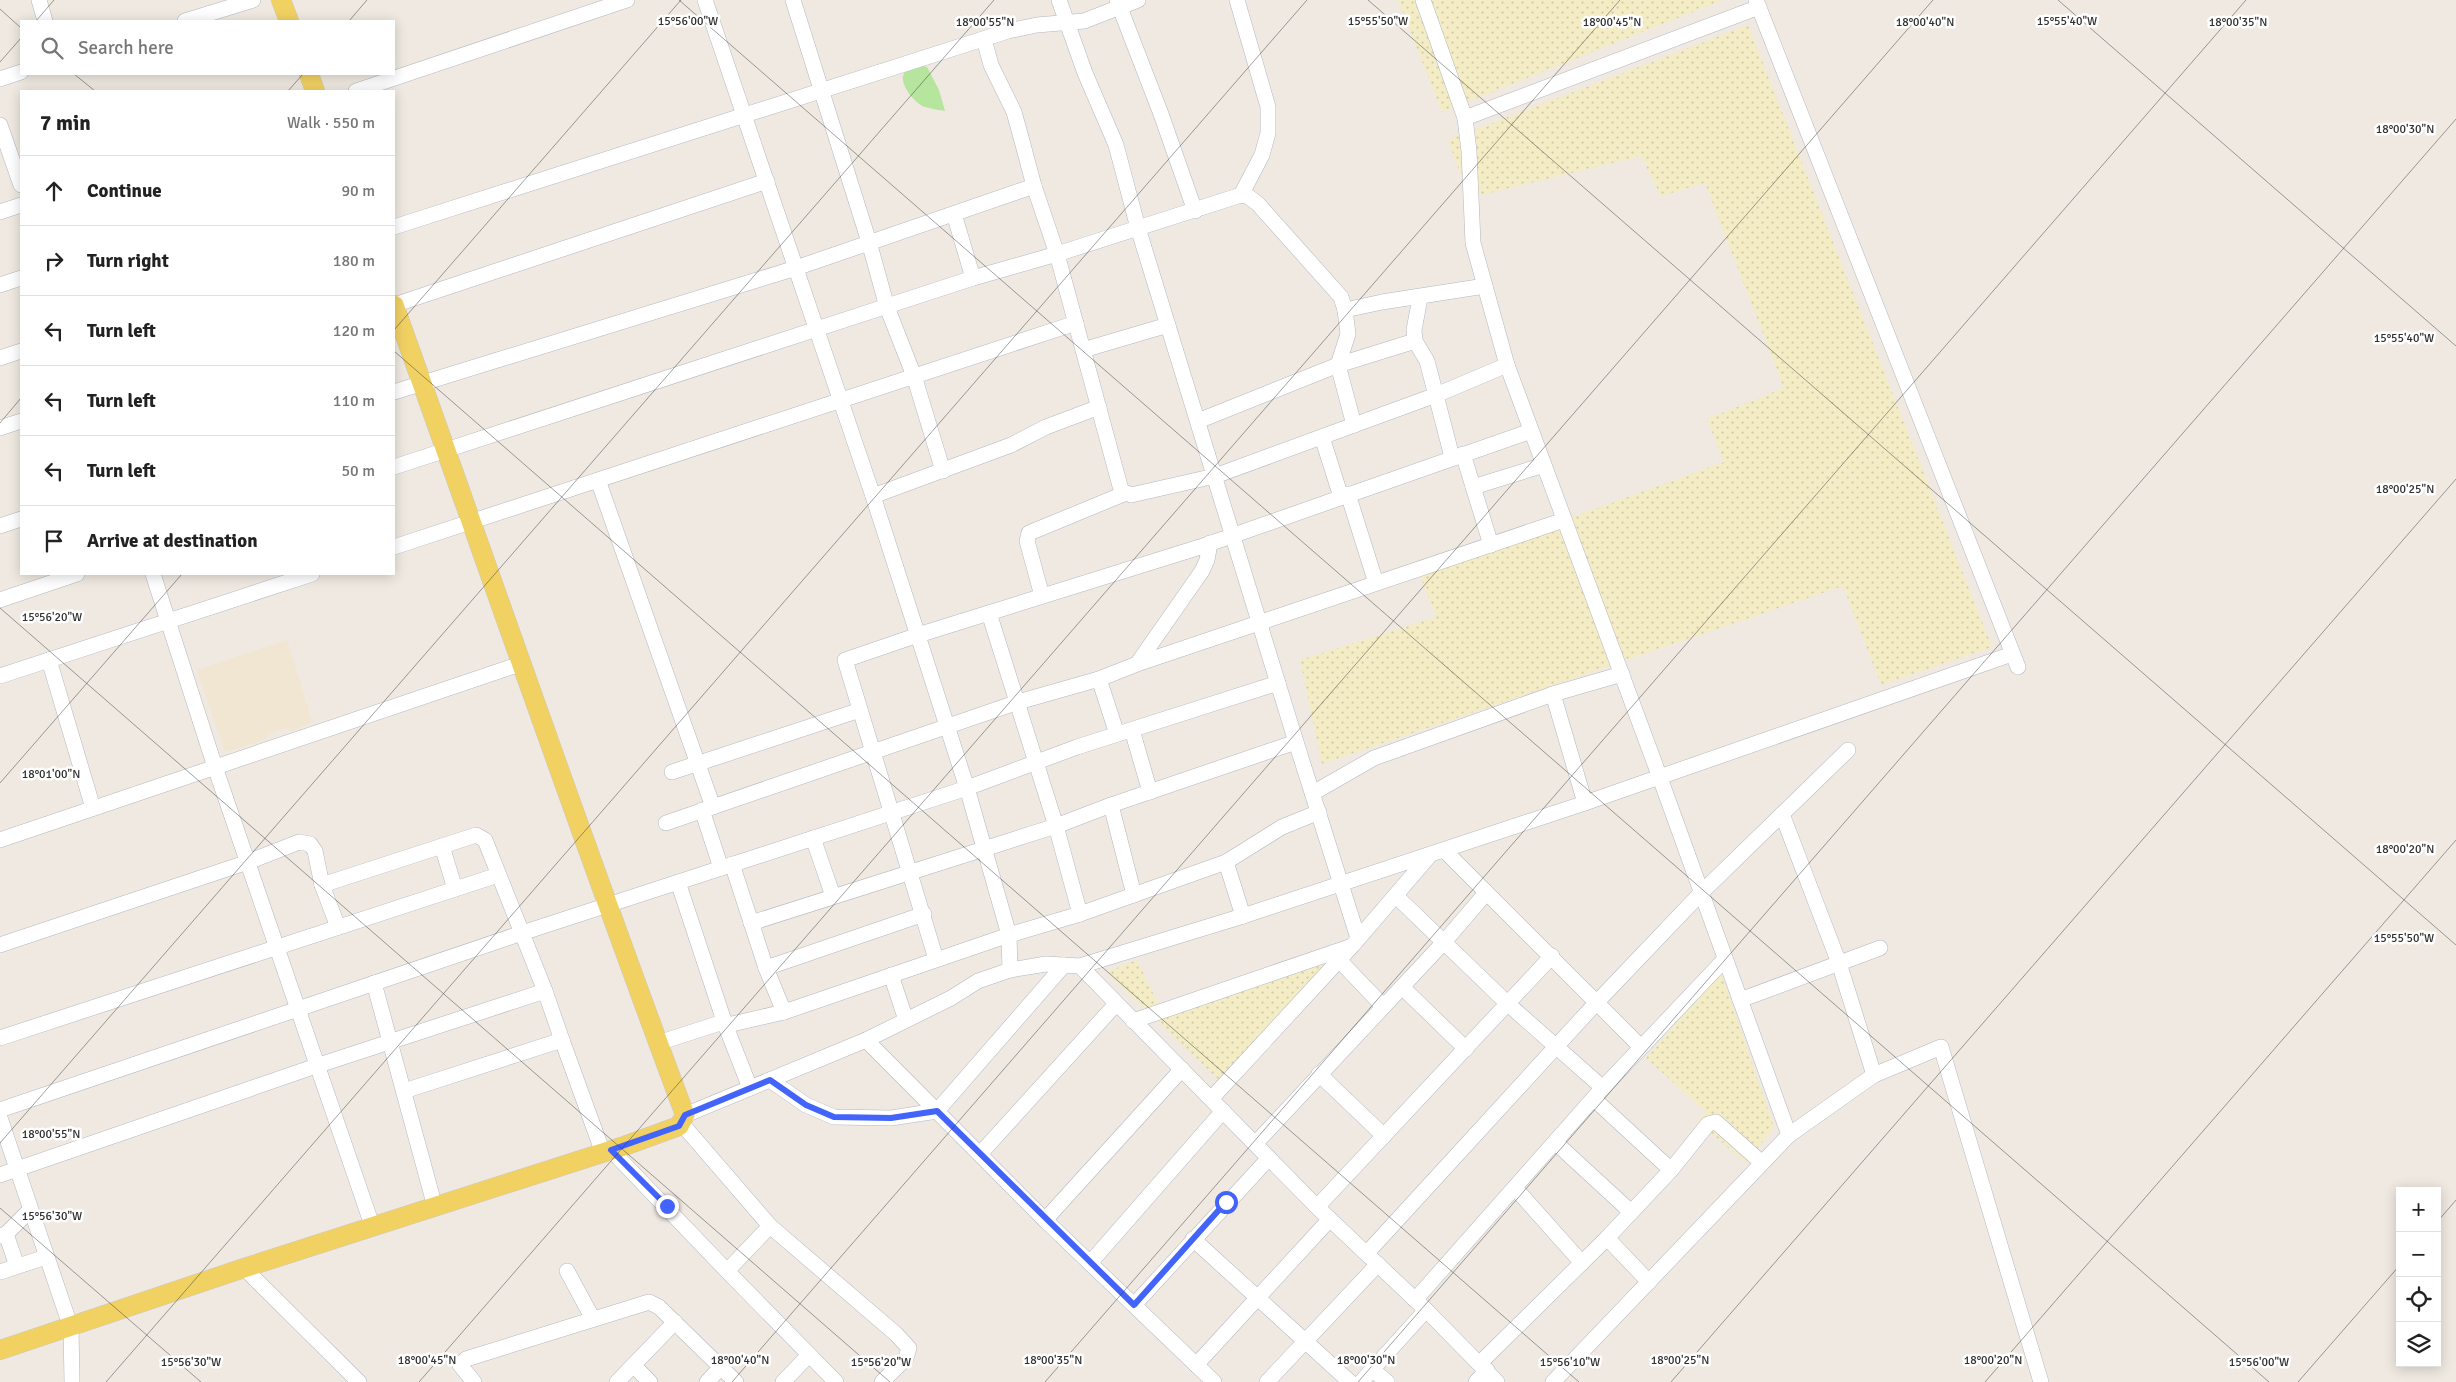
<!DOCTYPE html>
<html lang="en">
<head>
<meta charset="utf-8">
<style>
	body { margin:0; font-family:Signika,sans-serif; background:#f6f6f6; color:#222 }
	.controls { position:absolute; right:15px; bottom:15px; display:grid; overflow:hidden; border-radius:0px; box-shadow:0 2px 12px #0003 }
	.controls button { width:45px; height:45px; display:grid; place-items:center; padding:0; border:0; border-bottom:1px solid #e0e0e0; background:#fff; color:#222; font:25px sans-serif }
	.stop { position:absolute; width:15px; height:15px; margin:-11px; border:4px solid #4264fb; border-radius:50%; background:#fff }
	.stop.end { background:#4264fb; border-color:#fff; box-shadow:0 1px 5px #0008 }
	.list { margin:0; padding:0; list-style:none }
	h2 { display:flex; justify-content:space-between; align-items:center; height:65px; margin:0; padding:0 20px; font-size:21px }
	h2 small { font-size:16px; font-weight:400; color:#767676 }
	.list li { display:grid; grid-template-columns:32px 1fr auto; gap:15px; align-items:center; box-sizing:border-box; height:70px; padding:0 20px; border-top:1px solid #e0e0e0 }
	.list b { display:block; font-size:19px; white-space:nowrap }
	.list em { font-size:16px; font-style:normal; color:#767676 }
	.icon { flex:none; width:28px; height:28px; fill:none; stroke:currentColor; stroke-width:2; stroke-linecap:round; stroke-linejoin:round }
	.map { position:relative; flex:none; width:2456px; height:1382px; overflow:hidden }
	.search { position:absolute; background:#fff; box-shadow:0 2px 12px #0003; left:20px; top:20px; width:375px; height:55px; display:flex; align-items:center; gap:12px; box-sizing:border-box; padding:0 18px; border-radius:0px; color:#767676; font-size:19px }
	.panel { position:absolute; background:#fff; box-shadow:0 2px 12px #0003; left:20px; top:90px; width:375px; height:485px; border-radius:0px }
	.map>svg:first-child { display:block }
	.education { fill:#f0e6d1 }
	.sand { fill:url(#sand-dots) }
	.park { fill:#b6e59e }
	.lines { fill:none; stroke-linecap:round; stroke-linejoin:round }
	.minor-casing { stroke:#b4b7c1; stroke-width:16 }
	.major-casing { stroke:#c9c9c9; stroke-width:20 }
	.minor { stroke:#fff; stroke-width:15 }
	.major { stroke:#f2d163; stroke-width:19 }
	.route { stroke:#4264fb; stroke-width:6 }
	.ticks { fill:none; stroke:#2e2e2e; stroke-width:1; stroke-opacity:0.45 }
	.ticks-label { font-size:12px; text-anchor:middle; fill:#2e2e2e; stroke:#fff; stroke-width:5; stroke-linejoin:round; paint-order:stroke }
</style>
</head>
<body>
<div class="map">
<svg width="2456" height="1382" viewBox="0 0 2456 1382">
	<defs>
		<pattern id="sand-dots" width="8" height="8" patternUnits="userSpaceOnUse" patternTransform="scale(1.25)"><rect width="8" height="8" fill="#f3ecc5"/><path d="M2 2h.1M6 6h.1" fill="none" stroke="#d1cbaa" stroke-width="1.8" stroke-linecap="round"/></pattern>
	</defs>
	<rect width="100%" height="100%" fill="#efe9e1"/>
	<!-- education -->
	<path class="education" d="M 287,640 L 312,722 L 291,731 L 287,728 L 269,733 L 264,740 L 225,752 L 197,670 Z"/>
	<!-- sand -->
	<g class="sand">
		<path d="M 1398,0 L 1723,0 L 1442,112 Z"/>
		<path d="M 1748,25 L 1992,647 L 1881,685 L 1843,586 L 1322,764 L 1300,660 L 1436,617 L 1419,573 L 1724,462 L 1707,419 L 1784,388 L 1705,183 L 1661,196 L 1641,156 L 1469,198 L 1448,140 Z"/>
		<path d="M 1340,953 L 1221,1082 L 1107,972 L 1137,960 L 1163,1014 Z"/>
		<path d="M 1721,972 L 1774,1127 L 1746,1163 L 1697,1121 L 1706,1112 L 1646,1058 Z"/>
	</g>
	<!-- park -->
	<path class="park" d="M 919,65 L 927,67 L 939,90 L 945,111 C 939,110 932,109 925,107 C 916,104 901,87 903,76 C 905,69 914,67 919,65 Z"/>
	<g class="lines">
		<defs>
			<g id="minor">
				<path d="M 39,0 L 45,21"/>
				<path d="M 705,0 L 873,496 L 967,788 L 1009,935 L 1010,970"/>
				<path d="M 793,0 L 869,242 L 887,307 L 914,376 L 943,471"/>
				<path d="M 1059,0 L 1085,73 L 1116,145 L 1138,228 L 1296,742 L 1358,938"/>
				<path d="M 1117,0 L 1161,114 L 1195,211"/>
				<path d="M 1237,0 L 1268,107 L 1268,133 L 1262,155 L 1241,195"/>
				<path d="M 1423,0 L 1465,118 L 1469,151 L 1473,243 L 1507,365 L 1659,775 L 1789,1135"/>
				<path d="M 1756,0 L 2018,667"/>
				<path d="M 185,21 L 253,0"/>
				<path d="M 984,39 L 991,65 L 1014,112 L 1022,141 L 1034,186 L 1057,254 L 1120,486 L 1122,491 L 1131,495 L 1215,476 L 1436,395 L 1507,365"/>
				<path d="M 0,79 L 21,72"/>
				<path d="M 356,91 L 627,0"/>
				<path d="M 1465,118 L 1759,7"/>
				<path d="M 0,125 L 21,185"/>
				<path d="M 0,212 L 21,205"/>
				<path d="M 954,214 L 973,278"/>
				<path d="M 394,227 L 1008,31 L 1037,25 L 1084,21 L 1138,0"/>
				<path d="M 0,285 L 21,278"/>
				<path d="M 394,305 L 767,181"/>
				<path d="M 1345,310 L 1382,302 L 1485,286"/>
				<path d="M 1415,341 L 1414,330 L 1420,298"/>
				<path d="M 1083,350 L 1168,325"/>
				<path d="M 0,358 L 21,351"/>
				<path d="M 394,392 L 796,268 L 1034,186"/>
				<path d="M 1198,421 L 1338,365 L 1415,341 L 1427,361 L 1452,457"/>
				<path d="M 0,428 L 21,421"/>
				<path d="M 1322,437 L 1341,497"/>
				<path d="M 1463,454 L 1491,545"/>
				<path d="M 394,467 L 973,278 L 1057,254 L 1241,195 L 1249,197 L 1258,204 L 1341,297 L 1345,310 L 1348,334 L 1338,365 L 1354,425"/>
				<path d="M 598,480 L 713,807"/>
				<path d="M 1473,487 L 1544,465"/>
				<path d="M 1348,494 L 1376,583"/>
				<path d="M 873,496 L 1011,445 L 1046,427 L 1099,407"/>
				<path d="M 0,526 L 21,519"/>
				<path d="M 394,547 L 1076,323"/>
				<path d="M 153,574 L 215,767 L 373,1228"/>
				<path d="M 1042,596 L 1027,541 L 1029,533 L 1126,493"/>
				<path d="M 0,600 L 77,574"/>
				<path d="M 989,613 L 1056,826 L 1080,914"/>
				<path d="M 49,660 L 93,808"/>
				<path d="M 1137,664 L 1564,520"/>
				<path d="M 0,676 L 312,574"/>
				<path d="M 1099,679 L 1137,664 L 1202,571 L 1207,560 L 1210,543"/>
				<path d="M 1553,694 L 1585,803"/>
				<path d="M 1132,730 L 1150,792"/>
				<path d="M 672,772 L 860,710"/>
				<path d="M 1313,793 L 1374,758 L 1553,694 L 1622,674"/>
				<path d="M 1111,805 L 1134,895"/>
				<path d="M 702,810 L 721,868"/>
				<path d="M 1782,814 L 1839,963 L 1874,1075"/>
				<path d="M 666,823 L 1018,702 L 1099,679 L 1117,734"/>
				<path d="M 813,838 L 833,896"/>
				<path d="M 0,840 L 520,664"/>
				<path d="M 442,846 L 455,889"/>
				<path d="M 1444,850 L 1641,1047"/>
				<path d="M 1226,862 L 1243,916"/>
				<path d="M 732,864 L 766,968 L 784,1012"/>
				<path d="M 678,882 L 725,1024 L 750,1088"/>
				<path d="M 322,885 L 476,835 L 485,840 L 545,991 L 562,1040 L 404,1091"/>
				<path d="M 1396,896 L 1508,1004 L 1603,1088"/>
				<path d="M 751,923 L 1056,826 L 1111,805 L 1296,742"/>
				<path d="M 0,945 L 248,862 L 299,842 L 310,844 L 315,851 L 322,885 L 338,927"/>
				<path d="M 936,959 L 845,660 L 918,635 L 1200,547 L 1531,431"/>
				<path d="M 1339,960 L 1383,1006"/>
				<path d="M 1080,966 L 1317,1207 L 1426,1310 L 1497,1382"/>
				<path d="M 766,968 L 924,914"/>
				<path d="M 891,975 L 906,1020"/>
				<path d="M 374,983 L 435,1207"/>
				<path d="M 1402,987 L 1466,1049"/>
				<path d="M 1740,1000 L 1880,948"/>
				<path d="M 1133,1021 L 1349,947"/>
				<path d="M 0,1038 L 498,875"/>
				<path d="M 562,1040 L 603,1153"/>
				<path d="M 866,1040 L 1045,1220 L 1214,1382"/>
				<path d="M 658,1043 L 717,1024 L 732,1024 L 784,1012 L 1009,935 L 1080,914 L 1226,862 L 1282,827 L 1319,812"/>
				<path d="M 1319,1074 L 1384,1136"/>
				<path d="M 770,1080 L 806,1105 L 834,1117 L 891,1118 L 937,1111 L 1064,965"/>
				<path d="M 1211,1099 L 1352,946 L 1430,855"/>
				<path d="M 1594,1099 L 1671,1170"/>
				<path d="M 0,1110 L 522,933 L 967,788 L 1077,747 L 1278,683"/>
				<path d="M 685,1115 L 866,1040 L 951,998 L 978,981 L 1010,970 L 1046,964 L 1080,966 L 1243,916 L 1585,803 L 2012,654"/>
				<path d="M 0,1118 L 71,1328 L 72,1382"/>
				<path d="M 682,1124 L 770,1226 L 727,1271 L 836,1382"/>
				<path d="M 1556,1143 L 1631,1212"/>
				<path d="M 1255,1144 L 1444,942 L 1486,893"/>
				<path d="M 611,1150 L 727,1271"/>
				<path d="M 980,1154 L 1116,1004"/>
				<path d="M 0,1175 L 316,1066 L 545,991"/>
				<path d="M 1515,1188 L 1582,1263"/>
				<path d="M 1317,1207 L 1552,956"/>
				<path d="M 1045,1220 L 1182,1069"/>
				<path d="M 770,1226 L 896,1334 L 909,1348 L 906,1358 L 882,1382"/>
				<path d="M 6,1234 L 17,1266"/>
				<path d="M 0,1236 L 6,1234 L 30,1210"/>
				<path d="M 1607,1238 L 1649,1282"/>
				<path d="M 1193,1239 L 1350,1382"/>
				<path d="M 1367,1253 L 1597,1002 L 1701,893 L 1848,750"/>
				<path d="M 1090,1263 L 1223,1111"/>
				<path d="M 244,1268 L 359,1382"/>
				<path d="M 567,1271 L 593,1319"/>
				<path d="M 0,1272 L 46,1257"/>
				<path d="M 1415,1300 L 1599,1092 L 1725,959"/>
				<path d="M 1134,1305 L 1269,1158"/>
				<path d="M 1480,1363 L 1607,1238 L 1671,1170 L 1708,1124 L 1716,1122 L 1762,1163"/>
				<path d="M 1196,1365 L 1330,1219"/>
				<path d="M 634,1366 L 650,1382"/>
				<path d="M 1373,1370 L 1387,1382"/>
				<path d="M 474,1382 L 460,1365 L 466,1359 L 649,1302 L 659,1307 L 736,1382"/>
				<path d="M 617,1382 L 675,1322"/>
				<path d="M 707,1382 L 721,1367"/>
				<path d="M 783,1382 L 809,1355"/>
				<path d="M 1267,1382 L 1378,1264"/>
				<path d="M 1361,1382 L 1426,1310"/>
				<path d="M 1476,1382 L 1487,1370"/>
				<path d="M 1553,1382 L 1789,1135 L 1874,1075 L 1941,1047 L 2041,1382"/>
			</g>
			<g id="major">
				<path d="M 281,0 L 289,21"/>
				<path d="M 309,74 L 315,91"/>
				<path d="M 0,1350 L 244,1268 L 624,1146 L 679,1126 L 685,1115 C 584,846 491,575 394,305"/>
			</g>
		</defs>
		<!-- minor casing -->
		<use href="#minor" class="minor-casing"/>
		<!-- major casing -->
		<use href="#major" class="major-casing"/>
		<!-- minor -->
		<use href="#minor" class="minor"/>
		<!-- major -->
		<use href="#major" class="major"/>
	</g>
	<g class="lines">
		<!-- route -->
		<path class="route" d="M 667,1206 L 611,1150 L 679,1126 L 685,1115 L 770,1080 L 806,1105 L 834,1117 L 891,1118 L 937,1111 L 1134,1305 L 1226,1202"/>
	</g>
	<!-- ticks -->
	<path class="ticks" d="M 679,0 L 2269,1382M 1368,0 L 2456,945M 2058,0 L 2456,346M 0,9 L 21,28M 36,21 L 54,0M 349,21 L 367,0M 0,62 L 21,38M 74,74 L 95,91M 288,91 L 303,74M 394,330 L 681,0M 394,351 L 1579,1382M 0,423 L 21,398M 0,608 L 890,1382M 0,783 L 182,574M 0,1143 L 994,0M 0,1208 L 201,1382M 2437,1222 L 2456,1200M 106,1382 L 1307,0M 419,1382 L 1620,0M 732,1382 L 1933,0M 1045,1382 L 2246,0M 1358,1382 L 2456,119M 1671,1382 L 2456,479M 1985,1382 L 2456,840M 2298,1382 L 2400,1265"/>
	<g class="ticks-label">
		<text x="2067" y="25">15°55'40"W</text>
		<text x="688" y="25">15°56'00"W</text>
		<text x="1378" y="25">15°55'50"W</text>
		<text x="985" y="26">18°00'55"N</text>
		<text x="1612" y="26">18°00'45"N</text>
		<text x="1925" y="26">18°00'40"N</text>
		<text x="2238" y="26">18°00'35"N</text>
		<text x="2405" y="133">18°00'30"N</text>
		<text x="2404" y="342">15°55'40"W</text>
		<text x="2405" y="493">18°00'25"N</text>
		<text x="52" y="621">15°56'20"W</text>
		<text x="51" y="778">18°01'00"N</text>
		<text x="2405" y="853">18°00'20"N</text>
		<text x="2404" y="942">15°55'50"W</text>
		<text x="51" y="1138">18°00'55"N</text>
		<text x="52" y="1220">15°56'30"W</text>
		<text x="427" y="1364">18°00'45"N</text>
		<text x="740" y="1364">18°00'40"N</text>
		<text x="1053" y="1364">18°00'35"N</text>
		<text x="1366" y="1364">18°00'30"N</text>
		<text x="1680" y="1364">18°00'25"N</text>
		<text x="1993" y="1364">18°00'20"N</text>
		<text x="191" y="1366">15°56'30"W</text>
		<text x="881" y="1366">15°56'20"W</text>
		<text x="1570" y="1366">15°56'10"W</text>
		<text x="2259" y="1366">15°56'00"W</text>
	</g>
</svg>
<div class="controls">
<button>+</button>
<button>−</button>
<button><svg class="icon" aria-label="locate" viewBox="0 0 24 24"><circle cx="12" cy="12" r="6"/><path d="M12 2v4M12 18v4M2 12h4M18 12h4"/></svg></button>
<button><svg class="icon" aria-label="layers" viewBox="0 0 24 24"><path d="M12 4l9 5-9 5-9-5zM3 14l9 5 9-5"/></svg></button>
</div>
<div class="stop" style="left:1226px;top:1202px"></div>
<div class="stop end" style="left:667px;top:1206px"></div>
<div class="search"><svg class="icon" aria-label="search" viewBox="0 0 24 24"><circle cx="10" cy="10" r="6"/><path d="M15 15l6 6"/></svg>Search here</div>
<section class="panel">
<h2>7 min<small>Walk · 550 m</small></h2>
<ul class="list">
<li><svg class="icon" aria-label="ahead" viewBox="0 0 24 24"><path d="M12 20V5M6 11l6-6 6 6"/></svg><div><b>Continue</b></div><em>90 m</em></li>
<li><svg class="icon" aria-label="right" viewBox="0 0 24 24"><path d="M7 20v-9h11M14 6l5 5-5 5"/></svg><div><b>Turn right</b></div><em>180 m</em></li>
<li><svg class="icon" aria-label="left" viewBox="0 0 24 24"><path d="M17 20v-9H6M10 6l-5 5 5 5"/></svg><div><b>Turn left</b></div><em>120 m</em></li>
<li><svg class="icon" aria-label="left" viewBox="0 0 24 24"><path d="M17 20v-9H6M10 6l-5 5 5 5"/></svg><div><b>Turn left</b></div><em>110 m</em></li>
<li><svg class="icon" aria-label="left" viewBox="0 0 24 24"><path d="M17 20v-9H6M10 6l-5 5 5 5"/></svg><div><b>Turn left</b></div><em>50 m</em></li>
<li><svg class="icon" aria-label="arrive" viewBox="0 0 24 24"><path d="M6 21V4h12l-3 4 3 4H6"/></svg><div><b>Arrive at destination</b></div></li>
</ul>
</section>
</div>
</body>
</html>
